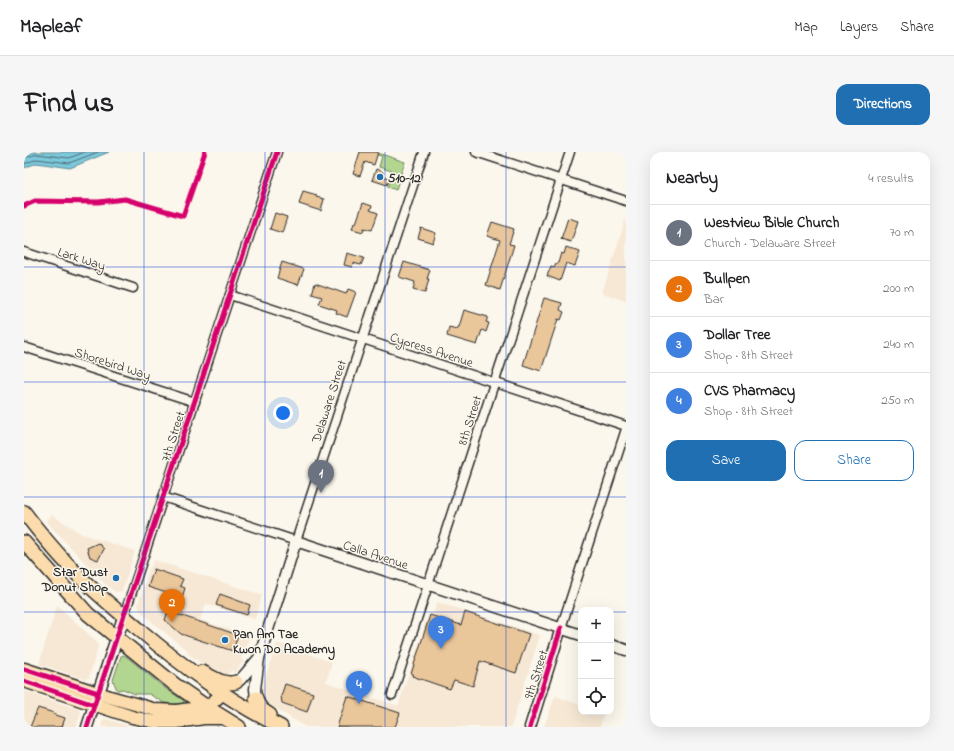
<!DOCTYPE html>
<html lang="en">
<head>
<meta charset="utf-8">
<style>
	body { margin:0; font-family:"Indie Flower",sans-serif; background:#f6f6f6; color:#202124 }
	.controls { position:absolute; right:12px; bottom:12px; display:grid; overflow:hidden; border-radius:8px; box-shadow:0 4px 16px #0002 }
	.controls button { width:36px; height:36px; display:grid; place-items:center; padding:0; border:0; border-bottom:1px solid #e0e0e0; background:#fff; color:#202124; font:20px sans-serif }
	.you { position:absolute; left:259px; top:261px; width:14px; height:14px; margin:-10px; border:3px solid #fff; border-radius:50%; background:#1a73e8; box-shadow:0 0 0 6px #1a73e833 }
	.badge { display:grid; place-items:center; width:26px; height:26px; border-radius:50%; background:#1f6fb2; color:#fff; font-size:13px; font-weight:700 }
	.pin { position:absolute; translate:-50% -33px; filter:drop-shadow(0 1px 2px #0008) }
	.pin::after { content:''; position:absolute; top:21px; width:14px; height:12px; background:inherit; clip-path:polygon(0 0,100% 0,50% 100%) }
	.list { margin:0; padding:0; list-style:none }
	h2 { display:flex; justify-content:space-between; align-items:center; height:52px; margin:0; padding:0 16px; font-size:17px }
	h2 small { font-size:13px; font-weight:400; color:#757577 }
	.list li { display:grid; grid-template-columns:26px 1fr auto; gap:12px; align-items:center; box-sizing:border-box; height:56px; padding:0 16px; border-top:1px solid #e0e0e0 }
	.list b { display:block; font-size:15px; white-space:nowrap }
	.list p { margin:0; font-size:13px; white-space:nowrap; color:#757577 }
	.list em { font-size:13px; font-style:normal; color:#757577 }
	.actions { display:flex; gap:8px; padding:12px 16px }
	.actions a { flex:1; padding:9px 0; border:1px solid #1f6fb2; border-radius:12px; text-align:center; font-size:14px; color:#1f6fb2 }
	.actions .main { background:#1f6fb2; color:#fff }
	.icon { flex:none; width:22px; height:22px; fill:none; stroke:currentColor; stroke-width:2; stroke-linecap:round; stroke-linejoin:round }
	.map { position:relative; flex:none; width:602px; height:575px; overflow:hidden; border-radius:12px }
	header { display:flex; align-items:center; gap:24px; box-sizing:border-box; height:56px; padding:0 20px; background:#fff; border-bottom:1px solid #e0e0e0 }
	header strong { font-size:19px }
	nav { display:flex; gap:22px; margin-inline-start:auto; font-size:14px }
	.intro { display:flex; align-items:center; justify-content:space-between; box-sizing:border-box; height:96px; padding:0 24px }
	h1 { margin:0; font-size:28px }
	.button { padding:10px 18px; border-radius:12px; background:#1f6fb2; color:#fff; font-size:14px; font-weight:700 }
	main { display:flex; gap:24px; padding:0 24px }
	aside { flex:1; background:#fff; border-radius:12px; box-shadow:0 4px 16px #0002 }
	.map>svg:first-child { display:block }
	.built { fill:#f6e8d4 }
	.green { fill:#b2d690; stroke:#6e805e }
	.water { fill:#7cc8dc; stroke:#5c8995 }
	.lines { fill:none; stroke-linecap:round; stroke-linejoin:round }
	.shore { stroke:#4b6a72; stroke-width:1 }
	.building { fill:#eac69b; stroke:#2b2b2b }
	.minor-casing { stroke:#2b2b2b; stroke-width:11 }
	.tertiary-casing { stroke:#2b2b2b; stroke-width:13 }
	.secondary-casing { stroke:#2b2b2b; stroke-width:14 }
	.primary-casing { stroke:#2b2b2b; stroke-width:15 }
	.trunk-casing { stroke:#2b2b2b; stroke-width:16 }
	.minor { stroke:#fbf7ec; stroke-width:8 }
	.tertiary { stroke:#fbf7ec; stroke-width:10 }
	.secondary { stroke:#fbf7ec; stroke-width:11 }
	.primary { stroke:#fcdcac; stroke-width:12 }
	.trunk { stroke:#fcdcac; stroke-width:13 }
	.cycleway-casing { stroke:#fbf7ec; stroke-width:8 }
	.cycleway { stroke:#d6006c; stroke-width:5 }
	.grid { fill:none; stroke:#1d4ed8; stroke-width:1; stroke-opacity:0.55 }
	.poi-dot { fill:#1f6fb2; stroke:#fbf7ec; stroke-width:1.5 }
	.labels { text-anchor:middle; stroke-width:3; stroke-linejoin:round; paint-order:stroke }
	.poi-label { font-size:13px; font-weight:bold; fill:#2b2b2b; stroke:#fbf7ec; text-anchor:start }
	.street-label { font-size:13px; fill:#2b2b2b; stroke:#fbf7ec }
</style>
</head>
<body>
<header>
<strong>Mapleaf</strong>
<nav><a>Map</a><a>Layers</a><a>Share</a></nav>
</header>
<div class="intro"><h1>Find us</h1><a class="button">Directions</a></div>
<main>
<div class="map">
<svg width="602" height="575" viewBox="0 0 602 575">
	<rect width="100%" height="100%" fill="#fbf7ec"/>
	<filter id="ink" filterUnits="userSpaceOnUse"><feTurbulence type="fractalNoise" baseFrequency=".025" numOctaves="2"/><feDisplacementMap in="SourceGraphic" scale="8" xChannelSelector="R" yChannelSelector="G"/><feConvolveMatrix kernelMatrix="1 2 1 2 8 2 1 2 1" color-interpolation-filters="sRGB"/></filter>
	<g filter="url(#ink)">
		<!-- built -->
		<g class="built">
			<path d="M 602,66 L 602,149 L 578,141 Z"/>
			<path d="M 28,363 L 58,382 L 111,399 L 98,439 L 92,440 L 81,432 L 22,369 Z"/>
			<path d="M 130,408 L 238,443 L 231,467 L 182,452 L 176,468 L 226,484 L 217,507 L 219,509 L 211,521 L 208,518 L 203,522 L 199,523 L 180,513 L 163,501 L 164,499 L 134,475 L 116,459 L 114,452 L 125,418 Z"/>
			<path d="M 413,450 L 516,483 L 487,575 L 281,575 L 240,549 L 237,539 L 253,491 L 308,510 L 302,530 L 374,554 L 405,462 L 409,463 Z"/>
			<path d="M 33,453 L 73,490 L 74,494 L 65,526 L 61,527 L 15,512 Z"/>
			<path d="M 0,539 L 54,557 L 57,560 L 52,575 L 0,575 Z"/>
			<path d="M 531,544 L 557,553 L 557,560 L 580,560 L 576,575 L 520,575 Z"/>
			<path d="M 82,567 L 108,575 L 109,575 L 77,575 L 79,568 Z"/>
		</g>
		<!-- green -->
		<g class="green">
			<path d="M 354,1 L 381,10 L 377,22 L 355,15 L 358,4 L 353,3 Z"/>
			<path d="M 368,24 L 375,27 L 372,38 L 364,35 Z"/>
			<path d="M 99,503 L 103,505 L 142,537 L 159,548 L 160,549 L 159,553 L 140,551 L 125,542 L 111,542 L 99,537 L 93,538 L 89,528 L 97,504 Z"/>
		</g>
		<!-- water -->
		<path class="water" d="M 0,0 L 85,0 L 46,16 L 13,11 L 0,16 Z"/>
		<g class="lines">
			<!-- shore -->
			<g class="shore">
				<path d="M 0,6 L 13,2 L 45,6 L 61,0"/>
				<path d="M 0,12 L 13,7 L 45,11 L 74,0"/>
			</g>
		</g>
		<!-- building -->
		<g class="building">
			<path d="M 336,0 L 354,0 L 350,13 L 341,10 L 336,24 L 329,22 Z"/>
			<path d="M 352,17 L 359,20 L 358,24 L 366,26 L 363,33 L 348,28 Z"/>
			<path d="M 279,39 L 293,43 L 292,45 L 300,47 L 297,59 L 275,52 Z"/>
			<path d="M 339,51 L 348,54 L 346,58 L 354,61 L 348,78 L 340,76 L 339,80 L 328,77 L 330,71 L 332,71 Z"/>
			<path d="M 251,61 L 263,65 L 258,81 L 246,77 Z"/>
			<path d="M 544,66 L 554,69 L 547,90 L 537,87 Z"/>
			<path d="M 468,70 L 490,77 L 485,92 L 490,93 L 476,138 L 462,133 L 476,88 L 463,84 Z"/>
			<path d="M 397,76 L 412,81 L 409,91 L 394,86 Z"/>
			<path d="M 542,95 L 556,100 L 551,114 L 542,111 L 536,129 L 523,124 L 527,114 L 530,115 L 532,111 L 534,111 L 537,101 L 540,102 Z"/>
			<path d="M 323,101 L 340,106 L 337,113 L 329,111 L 328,115 L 320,113 Z"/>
			<path d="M 258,110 L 280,117 L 274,133 L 253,126 Z"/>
			<path d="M 380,110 L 406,118 L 403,127 L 405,127 L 401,141 L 389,138 L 391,130 L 375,125 Z"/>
			<path d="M 291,131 L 322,142 L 324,137 L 332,140 L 323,165 L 312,161 L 313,158 L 295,152 L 298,145 L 288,142 Z"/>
			<path d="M 520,146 L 538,151 L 536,158 L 540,160 L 537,168 L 534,167 L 517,219 L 499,213 Z"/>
			<path d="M 440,158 L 464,165 L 462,170 L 465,171 L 462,180 L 458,178 L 453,193 L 423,184 L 425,175 L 433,177 L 434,175 L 435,175 Z"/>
			<path d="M 74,391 L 80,397 L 74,408 L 66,405 L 63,396 Z"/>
			<path d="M 130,417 L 159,427 L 156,434 L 161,436 L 158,446 L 124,435 Z"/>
			<path d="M 196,442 L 226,453 L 223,463 L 192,453 Z"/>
			<path d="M 144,459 L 214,483 L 209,499 L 157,482 L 141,468 Z"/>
			<path d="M 441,460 L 505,482 L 492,521 L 456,509 L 449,534 L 430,528 L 426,537 L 388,524 L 389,522 L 387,522 L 406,463 L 437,473 Z"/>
			<path d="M 261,532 L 289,541 L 283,560 L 258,551 L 257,544 Z"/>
			<path d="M 323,544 L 376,561 L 371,575 L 313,575 Z"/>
			<path d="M 14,556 L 30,561 L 29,562 L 41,566 L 38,575 L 6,575 Z"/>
		</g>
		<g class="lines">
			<defs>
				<g id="minor">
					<path d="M 452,0 L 602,49"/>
					<path d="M 0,100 L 109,136"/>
					<path d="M 206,143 L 602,274"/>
					<path d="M 0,195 L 171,250"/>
					<path d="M 139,345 L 272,389 L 400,0"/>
					<path d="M 100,464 L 253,0"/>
					<path d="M 537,476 L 602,277"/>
					<path d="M 368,543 L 546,0"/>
				</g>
				<g id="tertiary">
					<path d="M 587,493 L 602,498"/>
					<path d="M 212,530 L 216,528 L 235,506"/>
					<path d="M 232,546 L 231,537 L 235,506 L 272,389 L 557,483"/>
					<path d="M 63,575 L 70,553"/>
					<path d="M 506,575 L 537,476"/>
				</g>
				<path id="secondary" d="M 72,548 L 100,464"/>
				<g id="primary">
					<path d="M 0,517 L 86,545 L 132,558 L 152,559 L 183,555 L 198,542"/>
					<path d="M 0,529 L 108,565 L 131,570 L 153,570 L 180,566 L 201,566"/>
				</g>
				<g id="trunk">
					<path d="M 0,360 C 15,380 32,400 49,418 C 70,440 94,459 117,479 C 161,516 205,549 257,575"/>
					<path d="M 0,390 L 64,462 L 150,532 L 183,555 L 215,575"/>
					<path d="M 178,520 C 188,525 200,534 212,530"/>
					<path d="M 232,546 C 234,555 238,558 246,563"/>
				</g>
			</defs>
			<!-- minor casing -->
			<use href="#minor" class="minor-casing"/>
			<!-- tertiary casing -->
			<use href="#tertiary" class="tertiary-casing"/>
			<!-- secondary casing -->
			<use href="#secondary" class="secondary-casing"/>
			<!-- primary casing -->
			<use href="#primary" class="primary-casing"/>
			<!-- trunk casing -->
			<use href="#trunk" class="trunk-casing"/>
			<!-- minor -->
			<use href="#minor" class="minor"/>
			<!-- tertiary -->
			<use href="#tertiary" class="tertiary"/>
			<!-- secondary -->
			<use href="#secondary" class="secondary"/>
			<!-- primary -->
			<use href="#primary" class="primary"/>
			<!-- trunk -->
			<use href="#trunk" class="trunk"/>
			<defs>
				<g id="cycleway">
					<path d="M 0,54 L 11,49 L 74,50 L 101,47 L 159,64 L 181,0"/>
					<path d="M 0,517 L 74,541"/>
					<path d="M 0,529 L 70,553"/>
					<path d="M 63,575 L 253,0"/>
					<path d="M 506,575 L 537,476"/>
				</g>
			</defs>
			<!-- cycleway casing -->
			<use href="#cycleway" class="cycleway-casing"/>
			<!-- cycleway -->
			<use href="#cycleway" class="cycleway"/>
		</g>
	</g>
	<!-- grid -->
	<path class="grid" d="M 120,0 L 120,575M 241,0 L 241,575M 361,0 L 361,575M 482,0 L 482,575M 0,115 L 602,115M 0,230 L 602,230M 0,345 L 602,345M 0,460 L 557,460M 587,460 L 602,460"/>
	<!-- markers -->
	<g class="poi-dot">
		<circle cx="356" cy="25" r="4"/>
		<circle cx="92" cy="426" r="4"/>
		<circle cx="201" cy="488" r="4"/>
	</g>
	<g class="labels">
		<!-- poi labels -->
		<g class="poi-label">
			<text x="364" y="30">510-12</text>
			<text x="84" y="424" text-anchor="end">Star Dust<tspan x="84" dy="15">Donut Shop</tspan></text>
			<text x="209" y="486">Pan Am Tae<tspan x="209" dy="15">Kwon Do Academy</tspan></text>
		</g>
		<!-- street labels -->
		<g class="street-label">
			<text transform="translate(58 106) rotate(18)" y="5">Lark Way</text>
			<text transform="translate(408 197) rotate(18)" y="5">Cypress Avenue</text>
			<text transform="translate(89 211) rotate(18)" y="5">Shorebird Way</text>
			<text transform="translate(304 249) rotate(-72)" y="5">Delaware Street</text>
			<text transform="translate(445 268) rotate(-72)" y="5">8th Street</text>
			<text transform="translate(148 284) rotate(-72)" y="5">7th Street</text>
			<text transform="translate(352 402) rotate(18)" y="5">Calla Avenue</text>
			<text transform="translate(511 522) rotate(-72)" y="5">9th Street</text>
		</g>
	</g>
</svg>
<div class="controls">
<button>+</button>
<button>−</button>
<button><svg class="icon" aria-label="locate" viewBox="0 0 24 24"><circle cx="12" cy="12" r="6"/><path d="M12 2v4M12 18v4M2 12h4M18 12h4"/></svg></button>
</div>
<div class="you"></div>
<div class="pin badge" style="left:297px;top:341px;background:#6b7280">1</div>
<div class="pin badge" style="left:148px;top:470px;background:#e8710a">2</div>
<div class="pin badge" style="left:417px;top:497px;background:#3f7fe0">3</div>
<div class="pin badge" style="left:335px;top:552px;background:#3f7fe0">4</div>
</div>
<aside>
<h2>Nearby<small>4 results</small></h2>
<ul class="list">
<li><span class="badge" style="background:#6b7280">1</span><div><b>Westview Bible Church</b><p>Church · Delaware Street</p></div><em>70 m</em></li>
<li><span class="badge" style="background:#e8710a">2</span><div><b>Bullpen</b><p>Bar</p></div><em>200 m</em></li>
<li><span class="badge" style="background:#3f7fe0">3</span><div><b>Dollar Tree</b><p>Shop · 8th Street</p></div><em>240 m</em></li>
<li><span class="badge" style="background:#3f7fe0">4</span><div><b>CVS Pharmacy</b><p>Shop · 8th Street</p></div><em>250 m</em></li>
</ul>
<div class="actions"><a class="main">Save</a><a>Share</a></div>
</aside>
</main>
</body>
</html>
